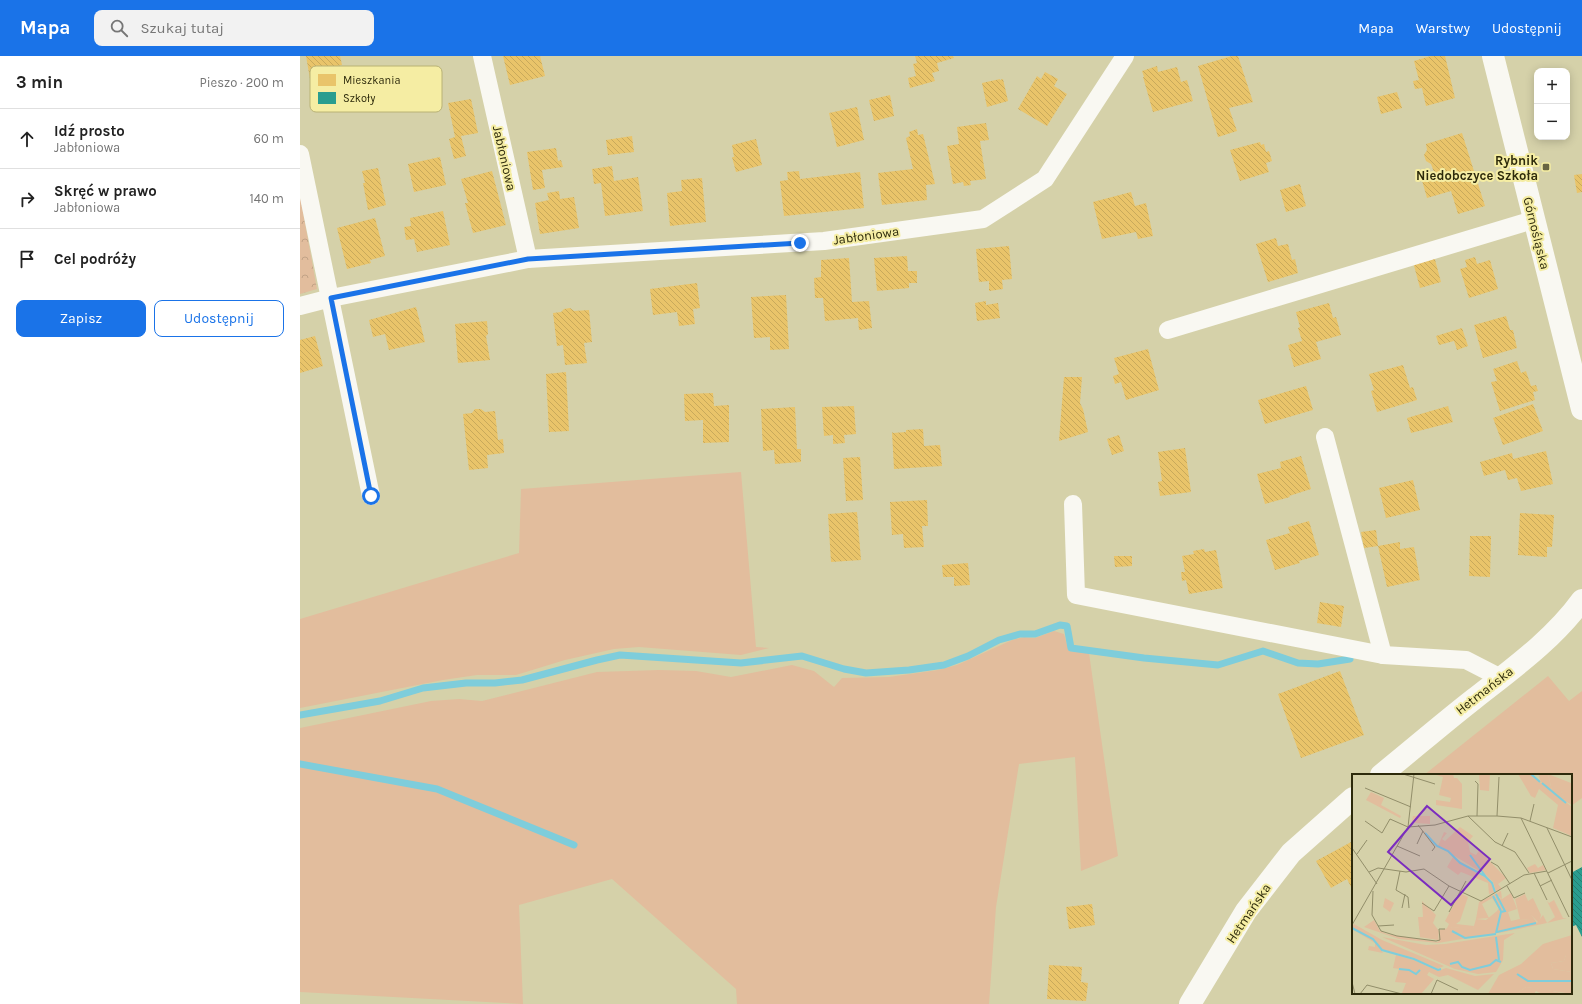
<!DOCTYPE html>
<html lang="pl">
<head>
<meta charset="utf-8">
<style>
	body { margin:0; font-family:Karla,sans-serif; background:#f2f2f2; color:#222 }
	.controls { position:absolute; right:12px; top:12px; display:grid; overflow:hidden; border-radius:8px; box-shadow:0 2px 10px #0003 }
	.controls button { width:36px; height:36px; display:grid; place-items:center; padding:0; border:0; border-bottom:1px solid #e0e0e0; background:#fff; color:#222; font:20px sans-serif }
	.stop { position:absolute; width:12px; height:12px; margin:-9px; border:3px solid #1a73e8; border-radius:50%; background:#fff }
	.stop.end { background:#1a73e8; border-color:#fff; box-shadow:0 1px 4px #0008 }
	.list { margin:0; padding:0; list-style:none }
	h2 { display:flex; justify-content:space-between; align-items:center; height:52px; margin:0; padding:0 16px; font-size:17px }
	h2 small { font-size:13px; font-weight:400; color:#767676 }
	.list li { display:grid; grid-template-columns:26px 1fr auto; gap:12px; align-items:center; box-sizing:border-box; height:60px; padding:0 16px; border-top:1px solid #e0e0e0 }
	.list b { display:block; font-size:15px; white-space:nowrap }
	.list p { margin:0; font-size:13px; white-space:nowrap; color:#767676 }
	.list em { font-size:13px; font-style:normal; color:#767676 }
	.actions { display:flex; gap:8px; padding:12px 16px }
	.actions a { flex:1; padding:9px 0; border:1px solid #1a73e8; border-radius:8px; text-align:center; font-size:14px; color:#1a73e8 }
	.actions .main { background:#1a73e8; color:#fff }
	.icon { flex:none; width:22px; height:22px; fill:none; stroke:currentColor; stroke-width:2; stroke-linecap:round; stroke-linejoin:round }
	.map { position:relative; flex:none; width:1282px; height:948px; overflow:hidden }
	header { display:flex; align-items:center; gap:24px; box-sizing:border-box; height:56px; padding:0 20px; background:#1a73e8; color:#fff }
	header strong { font-size:19px }
	nav { display:flex; gap:22px; margin-inline-start:auto; font-size:14px }
	.search { width:280px; height:36px; background:#f2f2f2; display:flex; align-items:center; gap:10px; box-sizing:border-box; padding:0 14px; border-radius:8px; color:#767676; font-size:15px }
	main { display:flex }
	aside { flex:1; background:#fff }
	.map>svg:first-child { display:block }
	.grass { fill:#e2bd9d }
	.forest { fill:url(#forest-crowns) }
	.homes { fill:url(#homes-back-hatch) }
	.schools { fill:url(#schools-back-hatch) }
	.lines { fill:none; stroke-linecap:round; stroke-linejoin:round }
	.stream { stroke:#7ecddb; stroke-width:7 }
	.minor { stroke:#f9f8f2; stroke-width:18 }
	.tertiary { stroke:#f9f8f2; stroke-width:22 }
	.route { stroke:#1a73e8; stroke-width:5 }
	.poi-dot { fill:#686442; stroke:#f5eda3; stroke-width:1.5 }
	.labels { text-anchor:middle; stroke-width:4; stroke-linejoin:round; paint-order:stroke }
	.street-label { font-size:13px; fill:#2d2a0b; stroke:#f5eda3 }
	.poi-label { font-size:13px; font-weight:bold; fill:#2d2a0b; stroke:#f5eda3; text-anchor:end }
	.inset-river { fill:none; stroke:#7ecddb; stroke-width:2 }
	.inset-road { fill:none; stroke:#928e6a; stroke-width:1 }
	.view { fill:#7b2cbf; fill-opacity:0.15; stroke:#7b2cbf; stroke-width:2 }
	.inset-edge { fill:none; stroke:#2d2a0b; stroke-width:2 }
	.key { fill:#f5eda3; stroke:#b9b275; stroke-width:1 }
	.key-label { font-size:11px; fill:#2d2a0b }
</style>
</head>
<body>
<header>
<strong>Mapa</strong>
<div class="search"><svg class="icon" aria-label="search" viewBox="0 0 24 24"><circle cx="10" cy="10" r="6"/><path d="M15 15l6 6"/></svg>Szukaj tutaj</div>
<nav><a>Mapa</a><a>Warstwy</a><a>Udostępnij</a></nav>
</header>
<main>
<aside>
<h2>3 min<small>Pieszo · 200 m</small></h2>
<ul class="list">
<li><svg class="icon" aria-label="ahead" viewBox="0 0 24 24"><path d="M12 20V5M6 11l6-6 6 6"/></svg><div><b>Idź prosto</b><p>Jabłoniowa</p></div><em>60 m</em></li>
<li><svg class="icon" aria-label="right" viewBox="0 0 24 24"><path d="M7 20v-9h11M14 6l5 5-5 5"/></svg><div><b>Skręć w prawo</b><p>Jabłoniowa</p></div><em>140 m</em></li>
<li><svg class="icon" aria-label="arrive" viewBox="0 0 24 24"><path d="M6 21V4h12l-3 4 3 4H6"/></svg><div><b>Cel podróży</b></div></li>
</ul>
<div class="actions"><a class="main">Zapisz</a><a>Udostępnij</a></div>
</aside>
<div class="map">
<svg width="1282" height="948" viewBox="0 0 1282 948">
	<defs>
		<pattern id="forest-crowns" width="20" height="18" patternUnits="userSpaceOnUse"><rect width="20" height="18" fill="#e2bd9d"/><path d="M2 6a3 3 0 1 1 6 0M12 15a3 3 0 1 1 6 0" fill="none" stroke="#c2a386"/></pattern>
		<pattern id="homes-back-hatch" width="6" height="6" patternUnits="userSpaceOnUse"><rect width="6" height="6" fill="#e9c46a"/><path d="M-1 5l2 2M0 0l6 6M5-1l2 2" fill="none" stroke="#c8a95b"/></pattern>
		<pattern id="schools-back-hatch" width="6" height="6" patternUnits="userSpaceOnUse"><rect width="6" height="6" fill="#2a9d8f"/><path d="M-1 5l2 2M0 0l6 6M5-1l2 2" fill="none" stroke="#248073"/></pattern>
	</defs>
	<rect width="100%" height="100%" fill="#d5d1a9"/>
	<!-- grass -->
	<g class="grass">
		<path d="M 441,416 L 456,591 L 469,592 L 441,599 L 339,591 L 314,593 L 265,604 L 216,619 L 177,619 L 143,624 L 0,652 L 0,563 L 219,497 L 221,433 Z"/>
		<path d="M 754,575 L 764,578 L 769,595 L 789,597 L 818,800 L 781,815 L 775,701 L 719,708 L 696,851 L 689,948 L 437,948 L 436,933 L 312,823 L 219,849 L 223,948 L 0,936 L 0,672 L 131,645 L 159,643 L 182,645 L 297,616 L 359,614 L 396,615 L 431,621 L 492,609 L 514,615 L 534,631 L 542,622 L 589,621 L 638,614 L 657,609 L 712,584 L 724,581 L 735,582 Z"/>
		<path d="M 1248,620 L 1269,645 L 1282,635 L 1282,742 L 1271,750 L 1271,719 L 1124,719 Z"/>
	</g>
	<!-- forest -->
	<path class="forest" d="M 0,140 L 17,233 L 0,238 Z"/>
	<!-- homes -->
	<g class="homes">
		<path d="M 6,0 L 40,0 L 42,9 L 25,13 L 26,19 L 10,23 Z"/>
		<path d="M 203,0 L 240,0 L 245,20 L 210,29 Z"/>
		<path d="M 615,0 L 653,0 L 654,2 L 637,7 L 639,15 L 632,17 L 635,25 L 610,32 L 608,22 L 616,20 L 613,8 L 617,7 Z"/>
		<path d="M 932,0 L 938,0 L 953,46 L 929,52 L 937,75 L 918,81 L 898,10 Z"/>
		<path d="M 1131,0 L 1145,0 L 1155,42 L 1126,50 L 1122,32 L 1115,33 L 1113,25 L 1119,24 L 1114,5 Z"/>
		<path d="M 857,10 L 858,16 L 877,11 L 881,26 L 887,24 L 893,45 L 853,56 L 843,21 L 844,21 L 842,15 Z"/>
		<path d="M 745,16 L 758,23 L 754,30 L 767,38 L 747,70 L 718,53 L 737,20 L 741,23 Z"/>
		<path d="M 700,23 L 700,24 L 703,23 L 708,45 L 687,51 L 682,27 Z"/>
		<path d="M 1097,36 L 1102,52 L 1081,58 L 1077,41 Z"/>
		<path d="M 590,39 L 594,60 L 574,65 L 569,44 Z"/>
		<path d="M 171,43 L 178,77 L 161,80 L 166,100 L 154,103 L 149,83 L 155,81 L 148,47 Z"/>
		<path d="M 557,51 L 564,84 L 537,91 L 529,57 Z"/>
		<path d="M 686,67 L 689,84 L 680,85 L 686,123 L 670,125 L 671,129 L 664,130 L 663,126 L 653,128 L 647,90 L 659,88 L 657,71 Z"/>
		<path d="M 617,73 L 618,79 L 623,78 L 635,128 L 626,129 L 627,144 L 582,149 L 578,117 L 613,113 L 606,82 L 610,80 L 609,76 Z"/>
		<path d="M 1162,77 L 1185,150 L 1158,158 L 1151,135 L 1127,142 L 1121,121 L 1134,116 L 1131,108 L 1126,105 L 1124,99 L 1127,94 L 1126,88 Z"/>
		<path d="M 332,80 L 334,96 L 308,99 L 306,84 Z"/>
		<path d="M 456,83 L 462,109 L 436,116 L 432,101 L 434,101 L 432,89 Z"/>
		<path d="M 960,86 L 961,89 L 964,88 L 966,96 L 969,95 L 972,105 L 966,107 L 969,116 L 940,125 L 930,94 Z"/>
		<path d="M 256,92 L 258,105 L 261,104 L 263,111 L 242,114 L 245,132 L 233,134 L 227,96 Z"/>
		<path d="M 140,101 L 146,129 L 114,136 L 108,108 Z"/>
		<path d="M 312,110 L 314,125 L 338,121 L 343,155 L 305,160 L 301,127 L 294,128 L 292,113 Z"/>
		<path d="M 78,112 L 86,149 L 68,154 L 63,127 L 65,127 L 62,115 Z"/>
		<path d="M 192,115 L 206,169 L 173,177 L 165,147 L 168,147 L 161,123 Z"/>
		<path d="M 499,115 L 500,123 L 560,116 L 564,152 L 484,160 L 480,125 L 488,124 L 487,116 Z"/>
		<path d="M 1282,118 L 1282,136 L 1277,137 L 1274,119 Z"/>
		<path d="M 402,122 L 406,166 L 370,170 L 367,137 L 382,135 L 381,124 Z"/>
		<path d="M 1000,128 L 1006,150 L 986,156 L 980,134 Z"/>
		<path d="M 259,135 L 260,143 L 274,141 L 279,172 L 240,178 L 235,147 L 249,144 L 247,137 Z"/>
		<path d="M 831,136 L 835,150 L 846,147 L 853,180 L 838,183 L 836,176 L 802,183 L 793,146 Z"/>
		<path d="M 143,155 L 150,189 L 117,196 L 114,183 L 106,184 L 104,171 L 111,170 L 110,162 Z"/>
		<path d="M 75,162 L 85,200 L 70,204 L 71,207 L 47,213 L 37,172 Z"/>
		<path d="M 976,182 L 978,190 L 988,188 L 992,204 L 995,203 L 998,217 L 968,226 L 956,188 Z"/>
		<path d="M 709,190 L 712,223 L 702,224 L 703,233 L 689,235 L 689,225 L 679,226 L 676,193 Z"/>
		<path d="M 607,200 L 608,215 L 617,215 L 617,227 L 609,227 L 609,232 L 577,235 L 574,202 Z"/>
		<path d="M 1134,200 L 1141,226 L 1120,232 L 1113,206 Z"/>
		<path d="M 1175,201 L 1177,208 L 1190,204 L 1198,233 L 1169,242 L 1160,213 L 1167,211 L 1165,204 Z"/>
		<path d="M 549,202 L 552,246 L 569,245 L 572,272 L 559,274 L 558,262 L 525,265 L 523,242 L 515,242 L 514,222 L 521,221 L 521,204 Z"/>
		<path d="M 397,227 L 400,252 L 393,253 L 395,268 L 379,270 L 377,256 L 353,259 L 350,233 Z"/>
		<path d="M 486,239 L 489,293 L 470,294 L 470,281 L 454,282 L 451,241 Z"/>
		<path d="M 686,245 L 686,249 L 698,247 L 700,262 L 677,265 L 675,247 Z"/>
		<path d="M 1029,247 L 1033,262 L 1036,261 L 1041,279 L 1016,286 L 1021,303 L 994,311 L 988,289 L 1002,285 L 998,272 L 1000,271 L 996,256 Z"/>
		<path d="M 116,251 L 125,286 L 89,294 L 85,278 L 73,281 L 69,264 Z"/>
		<path d="M 270,252 L 274,255 L 289,254 L 292,286 L 284,287 L 287,307 L 265,309 L 263,289 L 257,290 L 253,257 L 261,256 L 264,253 Z"/>
		<path d="M 1206,260 L 1210,274 L 1213,274 L 1217,292 L 1183,302 L 1174,269 Z"/>
		<path d="M 187,265 L 188,278 L 186,280 L 190,304 L 158,307 L 155,268 Z"/>
		<path d="M 1162,272 L 1168,290 L 1157,294 L 1154,285 L 1139,289 L 1136,280 Z"/>
		<path d="M 15,280 L 23,310 L 0,317 L 0,284 Z"/>
		<path d="M 848,293 L 859,334 L 826,344 L 821,326 L 815,328 L 813,320 L 819,318 L 814,302 Z"/>
		<path d="M 1217,305 L 1221,317 L 1226,315 L 1231,330 L 1236,329 L 1238,335 L 1233,336 L 1235,344 L 1200,355 L 1191,326 L 1197,325 L 1193,313 Z"/>
		<path d="M 1103,309 L 1110,332 L 1113,331 L 1117,344 L 1077,356 L 1071,335 L 1074,334 L 1069,318 Z"/>
		<path d="M 266,316 L 269,375 L 249,376 L 246,318 Z"/>
		<path d="M 764,321 L 782,321 L 780,347 L 783,353 L 788,376 L 759,385 Z"/>
		<path d="M 1006,330 L 1013,354 L 965,368 L 958,344 Z"/>
		<path d="M 413,337 L 414,350 L 429,349 L 429,386 L 403,387 L 403,364 L 385,365 L 384,338 Z"/>
		<path d="M 1233,348 L 1243,375 L 1203,389 L 1193,362 Z"/>
		<path d="M 554,350 L 556,378 L 544,379 L 545,387 L 533,388 L 533,379 L 524,380 L 522,351 Z"/>
		<path d="M 1148,350 L 1153,366 L 1111,377 L 1107,362 Z"/>
		<path d="M 495,351 L 497,393 L 501,393 L 501,406 L 475,408 L 474,394 L 463,395 L 461,353 Z"/>
		<path d="M 175,353 L 181,353 L 185,356 L 195,355 L 198,384 L 203,383 L 204,397 L 187,399 L 188,412 L 169,414 L 163,358 L 172,357 Z"/>
		<path d="M 623,373 L 624,390 L 640,389 L 642,410 L 594,413 L 592,376 L 593,377 L 606,376 L 606,374 Z"/>
		<path d="M 819,379 L 824,395 L 812,399 L 807,383 Z"/>
		<path d="M 885,392 L 891,436 L 860,440 L 858,426 L 862,425 L 858,396 Z"/>
		<path d="M 1246,395 L 1253,428 L 1221,435 L 1217,422 L 1208,424 L 1205,414 L 1184,420 L 1180,406 L 1212,397 L 1213,403 Z"/>
		<path d="M 1001,400 L 1011,433 L 989,440 L 990,441 L 965,448 L 957,418 L 981,412 L 980,406 Z"/>
		<path d="M 560,401 L 563,444 L 546,445 L 543,402 Z"/>
		<path d="M 1113,424 L 1120,454 L 1086,462 L 1079,432 Z"/>
		<path d="M 627,444 L 628,470 L 622,470 L 624,491 L 604,492 L 603,478 L 592,479 L 590,446 Z"/>
		<path d="M 557,456 L 561,504 L 531,506 L 528,458 Z"/>
		<path d="M 1220,457 L 1254,459 L 1252,491 L 1247,491 L 1247,501 L 1218,499 Z"/>
		<path d="M 1009,465 L 1019,499 L 999,505 L 1000,507 L 975,514 L 966,484 L 990,477 L 988,471 Z"/>
		<path d="M 1076,474 L 1078,490 L 1064,492 L 1061,476 Z"/>
		<path d="M 1170,480 L 1191,480 L 1190,521 L 1169,520 Z"/>
		<path d="M 1100,486 L 1100,493 L 1114,491 L 1120,524 L 1087,531 L 1078,490 Z"/>
		<path d="M 904,493 L 905,496 L 916,494 L 923,532 L 889,538 L 886,524 L 882,525 L 881,516 L 885,516 L 882,500 L 894,498 L 893,495 Z"/>
		<path d="M 814,500 L 832,500 L 832,510 L 815,511 Z"/>
		<path d="M 668,507 L 670,529 L 654,530 L 654,521 L 643,521 L 642,509 Z"/>
		<path d="M 1020,546 L 1044,550 L 1041,571 L 1017,567 Z"/>
		<path d="M 1040,615 L 1064,679 L 1001,702 L 978,638 Z"/>
		<path d="M 1053,785 L 1053,830 L 1051,831 L 1047,823 L 1031,832 L 1016,805 Z"/>
		<path d="M 792,848 L 795,869 L 769,873 L 766,851 Z"/>
		<path d="M 749,909 L 782,911 L 781,926 L 788,927 L 786,945 L 747,943 Z"/>
	</g>
	<!-- schools -->
	<path class="schools" d="M 1282,811 L 1282,881 L 1276,869 L 1271,871 L 1271,817 Z"/>
	<g class="lines">
		<!-- stream -->
		<g class="stream">
			<path d="M 0,659 L 80,645 L 123,632 L 166,627 L 195,627 L 222,624 L 297,604 L 320,599 L 441,607 L 502,600 L 544,613 L 566,617 L 609,614 L 644,609 L 668,600 L 699,584 L 720,578 L 735,578 L 760,569 L 767,570 L 771,592 L 844,602 L 918,609 L 963,595 L 998,607 L 1018,608 L 1050,603"/>
			<path d="M 0,708 L 137,733 L 274,789"/>
		</g>
		<!-- minor -->
		<g class="minor">
			<path d="M 182,0 L 228,203"/>
			<path d="M 0,98 L 71,440"/>
			<path d="M 0,250 L 31,242 L 228,203 L 524,185 L 683,163 L 745,123 L 825,0"/>
			<path d="M 868,274 L 1233,164"/>
			<path d="M 1025,381 L 1083,599"/>
			<path d="M 773,448 L 776,539 L 1083,599 L 1166,604 L 1201,622"/>
		</g>
		<!-- tertiary -->
		<g class="tertiary">
			<path d="M 1193,0 L 1282,353"/>
			<path d="M 1081,719 C 1112,694 1142,668 1174,643 C 1212,613 1253,584 1282,544"/>
			<path d="M 890,948 L 946,855 L 991,797 L 1053,742"/>
		</g>
	</g>
	<g class="lines">
		<!-- route -->
		<path class="route" d="M 71,440 L 31,242 L 228,203 L 500,187"/>
	</g>
	<!-- markers -->
	<rect class="poi-dot" x="1242" y="107" width="8" height="8" rx="2"/>
	<g class="labels">
		<!-- street labels -->
		<g class="street-label">
			<text transform="translate(205 102) rotate(77)" y="5">Jabłoniowa</text>
			<text transform="translate(1237 177) rotate(76)" y="5">Górnośląska</text>
			<text transform="translate(566 179) rotate(-8)" y="5">Jabłoniowa</text>
			<text transform="translate(1184 634) rotate(-38)" y="5">Hetmańska</text>
			<text transform="translate(948 857) rotate(-56)" y="5">Hetmańska</text>
		</g>
		<!-- poi labels -->
		<g class="poi-label">
			<text x="1238" y="109">Rybnik<tspan x="1238" dy="15">Niedobczyce Szkoła</tspan></text>
		</g>
	</g>
	<!-- overview -->
	<g transform="translate(1052 718)">
		<rect width="220" height="220" fill="#d5d1a9"/>
		<path d="M 81,0 L 101,0 L 102,4 L 105,4 L 110,10 L 110,35 L 84,31 L 84,26 L 98,28 L 99,24 L 87,21 L 91,3 ZM 127,0 L 138,0 L 137,17 L 128,16 ZM 166,0 L 178,0 L 220,33 L 220,62 L 201,54 L 206,31 L 187,15 L 183,24 L 179,22 ZM 186,0 L 196,0 L 200,17 L 209,17 L 213,27 L 189,8 ZM 19,18 L 32,24 L 29,31 L 49,42 L 48,44 L 14,26 ZM 61,42 L 78,42 L 78,50 L 64,49 L 60,47 ZM 108,53 L 121,62 L 116,68 L 118,78 L 124,81 L 127,76 L 154,104 L 146,110 L 150,115 L 144,117 L 141,108 L 134,101 L 86,72 L 92,58 L 95,59 L 90,65 L 93,67 ZM 101,83 L 133,102 L 140,109 L 143,118 L 137,120 L 136,109 L 109,98 L 106,101 L 95,93 ZM 183,90 L 186,94 L 191,91 L 194,96 L 178,99 L 175,94 ZM 159,119 L 165,135 L 156,138 L 159,147 L 168,145 L 163,125 L 173,120 L 176,127 L 181,124 L 189,141 L 187,149 L 178,140 L 178,146 L 168,145 L 171,151 L 150,156 L 152,158 L 86,169 L 47,165 L 12,153 L 22,146 L 28,157 L 35,160 L 86,168 L 88,156 L 101,153 L 121,155 L 124,145 L 134,146 L 145,137 L 147,134 L 140,124 L 142,122 L 150,125 ZM 33,124 L 42,129 L 38,138 L 31,133 ZM 202,126 L 211,144 L 215,144 L 195,149 L 203,143 L 195,127 L 197,129 ZM 70,127 L 84,141 L 81,149 L 87,157 L 86,166 L 61,162 L 68,163 L 66,143 L 71,143 ZM 44,181 L 62,186 L 86,197 L 94,194 L 123,202 L 142,200 L 126,216 L 96,201 L 87,203 L 77,198 L 75,201 L 82,205 L 69,220 L 54,220 L 50,219 L 54,209 L 43,208 L 47,195 L 41,194 ZM 214,181 L 220,181 L 220,198 L 201,195 L 199,189 L 212,187 ZM 174,213 L 191,215 L 214,220 L 190,220 L 184,217 L 182,220 L 164,220 Z" fill="#e2bd9d"/>
		<path d="M 196,0 L 219,9 L 220,31 L 213,27 L 209,17 L 206,19 L 200,17 ZM 149,117 L 150,125 L 145,121 L 130,130 L 137,144 L 124,145 L 127,128 ZM 108,119 L 116,123 L 108,147 L 104,150 L 122,152 L 121,156 L 101,153 L 94,156 L 97,150 L 93,147 ZM 178,139 L 185,149 L 191,141 L 195,149 L 152,158 L 149,156 L 170,151 L 168,145 L 178,146 ZM 2,150 L 30,166 L 92,192 L 85,195 L 62,184 L 29,175 L 21,164 L 0,154 ZM 0,155 L 13,160 L 22,166 L 31,179 L 16,176 L 17,172 L 23,173 L 23,169 ZM 163,159 L 152,166 L 151,186 L 144,198 L 126,200 L 103,195 L 30,163 L 74,171 L 93,170 ZM 220,161 L 220,181 L 214,181 L 212,187 L 199,189 L 201,195 L 220,198 L 220,220 L 174,213 L 164,220 L 136,220 L 147,201 L 169,190 L 191,170 Z" fill="#e2bd9d"/>
		<path class="inset-river" d="M 179,0 L 188,8M 190,9 L 214,29M 73,59 L 85,72 L 96,77 L 108,89 L 133,102 L 140,109 L 143,118M 118,81 L 134,103M 144,120 L 153,137 L 149,138 L 144,159M 141,122 L 149,137M 0,154 L 21,165 L 30,176 L 62,185 L 86,196 L 89,195M 100,157 L 113,164 L 144,160M 145,158 L 184,149M 144,163 L 147,186M 98,190 L 106,188 L 110,193 L 118,196 L 138,191 L 144,186 L 149,188M 47,195 L 57,196 L 64,200 L 68,196M 165,200 L 176,207 L 220,207"/>
		<path class="inset-road" d="M 51,0 L 83,10M 123,7 L 126,10 L 125,42M 13,14 L 59,33M 116,42 L 143,68 L 163,78 L 177,99M 145,42 L 147,3M 169,44 L 217,143M 13,47 L 30,59 L 38,45 L 56,53M 178,47 L 182,30M 66,51 L 83,73 L 80,77M 56,53 L 83,51 L 116,42 L 145,42 L 169,44 L 220,63M 195,54 L 220,106M 65,70 L 71,57M 45,72 L 68,82M 150,72 L 156,59M 0,74 L 25,110M 5,80 L 15,66M 139,88 L 146,92 L 158,110M 48,97 L 44,116 L 56,123 L 57,134M 17,98 L 26,94 L 54,98 L 72,95 L 97,112 L 129,127 L 172,101 L 195,97M 182,99 L 195,126M 196,99 L 220,87M 155,112 L 162,124 L 173,119M 188,112 L 200,106M 21,117 L 20,141 L 29,157 L 45,162 L 84,167 L 88,166 L 87,155 L 93,155M 70,129 L 82,137 L 97,112M 50,134 L 53,120M 97,138 L 114,107M 0,151 L 56,53 L 62,0M 26,152 L 42,151M 0,208 L 3,220M 8,220 L 15,211 L 50,220M 79,220 L 85,206 L 106,216"/>
		<path class="view" d="M 75,32 L 138,85 L 99,131 L 36,78 Z"/>
		<rect width="220" height="220" class="inset-edge"/>
	</g>
	<!-- legend -->
	<rect x="10" y="10" width="132" height="46" rx="6" class="key"/>
	<rect x="18" y="18" width="18" height="12" fill="#e9c46a"/>
	<rect x="18" y="36" width="18" height="12" fill="#2a9d8f"/>
	<g class="key-label">
		<text x="43" y="28">Mieszkania</text>
		<text x="43" y="46">Szkoły</text>
	</g>
</svg>
<div class="controls">
<button>+</button>
<button>−</button>
</div>
<div class="stop" style="left:71px;top:440px"></div>
<div class="stop end" style="left:500px;top:187px"></div>
</div>
</main>
</body>
</html>
